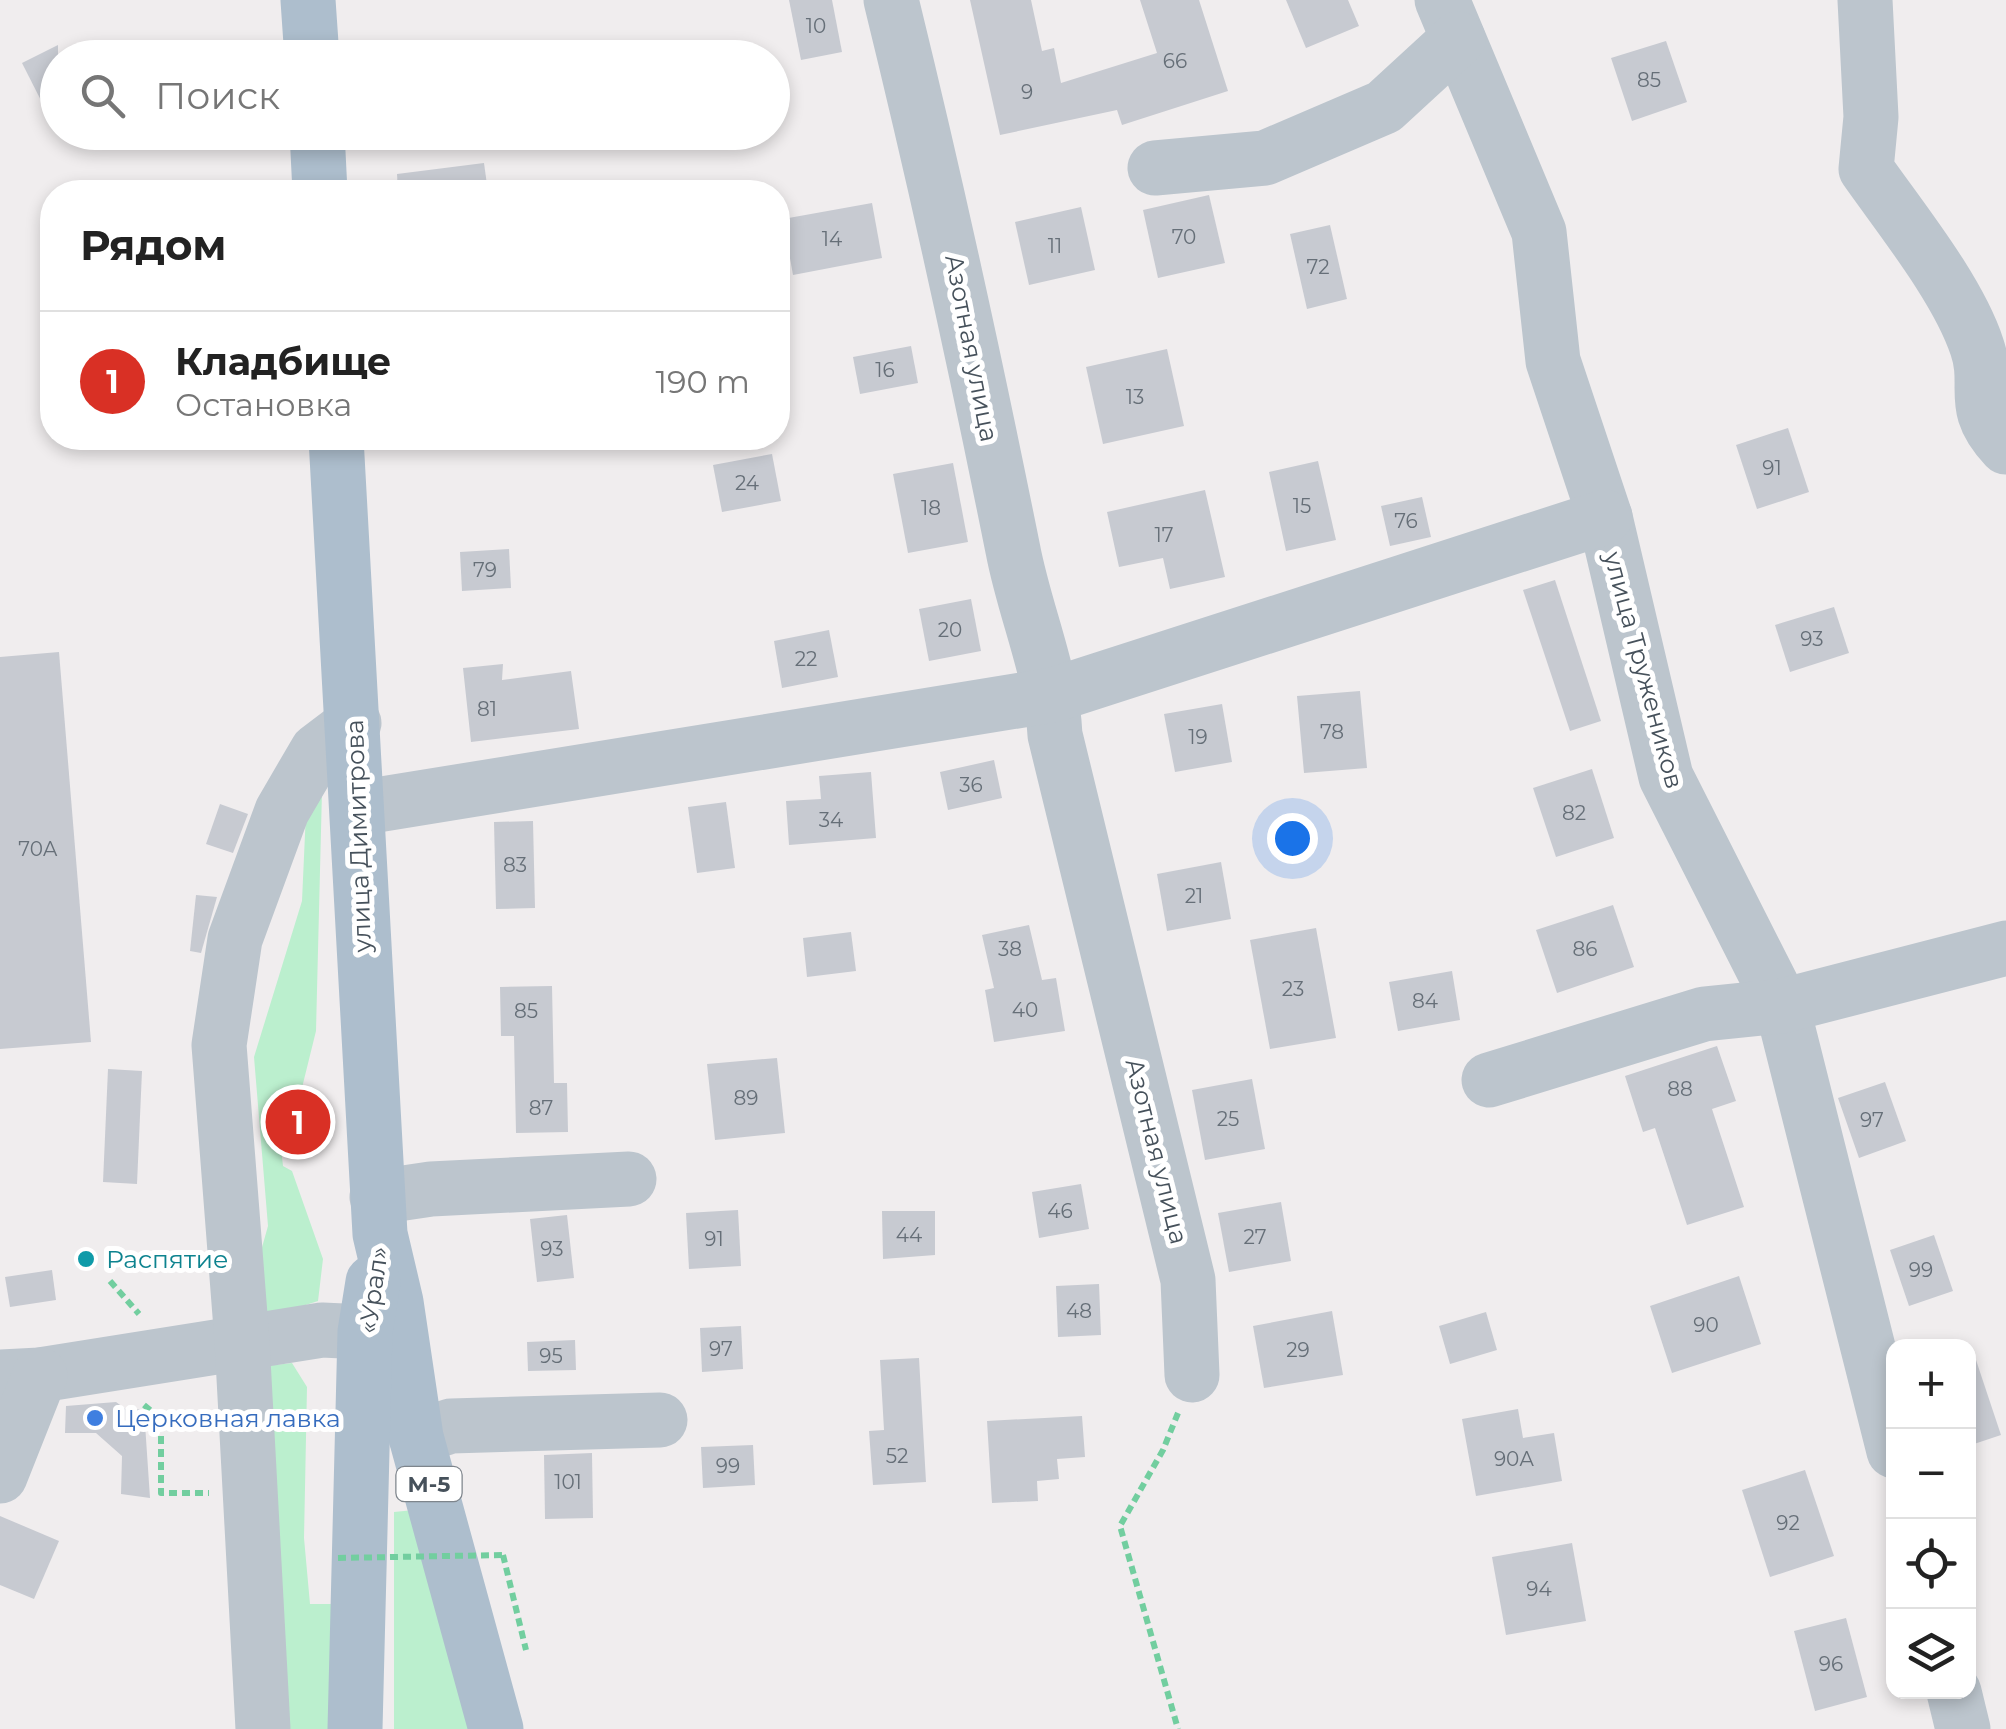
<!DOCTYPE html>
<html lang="ru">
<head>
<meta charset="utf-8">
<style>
	body { margin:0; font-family:Montserrat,sans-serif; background:#f2f2f2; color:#222 }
	.controls { position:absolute; right:30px; bottom:30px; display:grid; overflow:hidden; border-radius:20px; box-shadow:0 5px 15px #0003 }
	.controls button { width:90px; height:90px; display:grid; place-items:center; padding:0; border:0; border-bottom:2px solid #e0e0e0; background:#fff; color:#222; font:50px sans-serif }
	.you { position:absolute; left:1292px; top:838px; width:35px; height:35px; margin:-25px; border:8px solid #fff; border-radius:50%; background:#1a73e8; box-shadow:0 0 0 15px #1a73e833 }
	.badge { display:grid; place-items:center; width:65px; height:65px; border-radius:50%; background:#d93025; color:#fff; font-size:32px; font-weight:700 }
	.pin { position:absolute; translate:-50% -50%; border:5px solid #fff; box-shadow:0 2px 10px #0006 }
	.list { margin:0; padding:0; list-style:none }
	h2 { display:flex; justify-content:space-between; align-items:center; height:130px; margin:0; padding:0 40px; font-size:42px }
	h2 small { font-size:32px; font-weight:400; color:#767676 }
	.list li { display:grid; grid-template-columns:65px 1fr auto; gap:30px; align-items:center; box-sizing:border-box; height:140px; padding:0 40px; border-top:2px solid #e0e0e0 }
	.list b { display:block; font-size:38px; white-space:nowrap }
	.list p { margin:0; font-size:32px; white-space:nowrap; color:#767676 }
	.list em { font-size:32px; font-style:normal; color:#767676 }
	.icon { flex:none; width:55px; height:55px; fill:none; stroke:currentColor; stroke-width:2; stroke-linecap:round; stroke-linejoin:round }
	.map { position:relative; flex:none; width:2006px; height:1729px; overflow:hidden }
	.search { position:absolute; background:#fff; box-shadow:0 5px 15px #0003; left:40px; top:40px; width:750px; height:110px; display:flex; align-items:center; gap:25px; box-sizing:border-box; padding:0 35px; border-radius:55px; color:#767676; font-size:38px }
	.panel { position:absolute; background:#fff; box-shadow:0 5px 15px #0003; left:40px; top:180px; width:750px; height:270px; border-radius:40px }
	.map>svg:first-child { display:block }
	.green { fill:#bbefce }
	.building { fill:#c7cad1 }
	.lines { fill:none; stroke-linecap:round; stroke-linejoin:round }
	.path { stroke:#72ce9f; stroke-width:6; stroke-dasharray:8 5; stroke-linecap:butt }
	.minor { stroke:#bcc5cd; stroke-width:55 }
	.major { stroke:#adbecd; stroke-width:55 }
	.path-bridge { stroke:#72ce9f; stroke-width:6; stroke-dasharray:8 5; stroke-linecap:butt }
	.culture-dot { fill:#0f9aa8; stroke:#fff; stroke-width:4 }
	.shop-dot { fill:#3f7fe0; stroke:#fff; stroke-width:4 }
	.labels { text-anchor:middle; stroke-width:10; stroke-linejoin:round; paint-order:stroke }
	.number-label { font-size:20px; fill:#666f78 }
	.shield { fill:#fff; stroke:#7e858c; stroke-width:2.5 }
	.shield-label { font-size:22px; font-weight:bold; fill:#46515b }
	.street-label { font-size:25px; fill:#46515b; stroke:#fff }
	.culture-label { font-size:25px; fill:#0d838f; stroke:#fff; text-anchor:start }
	.shop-label { font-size:25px; fill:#366cbe; stroke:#fff; text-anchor:start }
</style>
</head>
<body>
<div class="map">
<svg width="2006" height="1729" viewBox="0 0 2006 1729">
	<rect width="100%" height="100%" fill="#f0edee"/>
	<!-- green -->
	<g class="green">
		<path d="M 322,791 L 316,1031 L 296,1112 L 278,1121 L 283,1166 L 292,1171 L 323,1259 L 318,1301 L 269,1317 L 245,1308 L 268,1226 L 254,1057 L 302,901 L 306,812 Z"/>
		<path d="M 292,1363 L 307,1387 L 304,1538 L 310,1604 L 337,1604 L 329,1729 L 283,1729 L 257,1367 Z"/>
		<path d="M 414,1510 L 474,1729 L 394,1729 L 394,1512 Z"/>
	</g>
	<!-- building -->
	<g class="building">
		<path d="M 789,0 L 832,0 L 842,52 L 801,60 Z"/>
		<path d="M 970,0 L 1031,0 L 1042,51 L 1054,48 L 1061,83 L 1157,53 L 1140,0 L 1199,0 L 1228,91 L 1122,125 L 1117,110 L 1000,135 Z"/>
		<path d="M 1286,0 L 1348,0 L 1359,26 L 1306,48 Z"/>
		<path d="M 1666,41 L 1687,102 L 1632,121 L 1611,58 Z"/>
		<path d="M 58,45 L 58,134 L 22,63 Z"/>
		<path d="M 484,163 L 488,192 L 398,192 L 397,174 Z"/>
		<path d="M 1209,195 L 1225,263 L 1158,278 L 1143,210 Z"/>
		<path d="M 872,203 L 882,258 L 793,275 L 783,219 Z"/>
		<path d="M 1081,207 L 1095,270 L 1029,285 L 1015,222 Z"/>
		<path d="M 1330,225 L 1347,299 L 1307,309 L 1290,234 Z"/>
		<path d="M 911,346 L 918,383 L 860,394 L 853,357 Z"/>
		<path d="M 1167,349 L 1184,426 L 1103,444 L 1086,367 Z"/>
		<path d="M 1788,428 L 1809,492 L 1757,509 L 1736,445 Z"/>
		<path d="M 772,454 L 781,501 L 722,512 L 713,465 Z"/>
		<path d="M 1318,461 L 1336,540 L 1286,551 L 1269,472 Z"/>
		<path d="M 953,463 L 968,542 L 908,553 L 893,474 Z"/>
		<path d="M 1205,490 L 1225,577 L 1170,589 L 1163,558 L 1119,567 L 1107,512 Z"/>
		<path d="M 1422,497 L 1431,537 L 1390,546 L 1381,506 Z"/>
		<path d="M 509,549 L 511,588 L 462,591 L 460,552 Z"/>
		<path d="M 1555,580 L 1601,721 L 1570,731 L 1523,590 Z"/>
		<path d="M 971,599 L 981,651 L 929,661 L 919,609 Z"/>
		<path d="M 1834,607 L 1849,653 L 1790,672 L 1775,625 Z"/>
		<path d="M 829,630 L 838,677 L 782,688 L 774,641 Z"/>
		<path d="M 59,652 L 91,1042 L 0,1049 L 0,657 Z"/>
		<path d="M 503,664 L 502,680 L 571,671 L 579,729 L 471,742 L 463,668 Z"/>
		<path d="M 1360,691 L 1367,768 L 1304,773 L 1297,696 Z"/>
		<path d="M 1222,704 L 1232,762 L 1175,772 L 1164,714 Z"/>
		<path d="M 994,760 L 1002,798 L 948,810 L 940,772 Z"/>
		<path d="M 1592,769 L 1614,838 L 1556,857 L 1533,788 Z"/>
		<path d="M 871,772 L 876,838 L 789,845 L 786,801 L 821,799 L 819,776 Z"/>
		<path d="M 726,802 L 735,868 L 697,873 L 688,807 Z"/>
		<path d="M 220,804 L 248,814 L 233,853 L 206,844 Z"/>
		<path d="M 533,821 L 535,908 L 496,909 L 494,822 Z"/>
		<path d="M 1221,862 L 1231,919 L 1167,931 L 1157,874 Z"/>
		<path d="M 196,895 L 217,897 L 201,953 L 190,951 Z"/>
		<path d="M 1613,905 L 1634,967 L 1557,993 L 1536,930 Z"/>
		<path d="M 1029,925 L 1042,980 L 1056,978 L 1065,1031 L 994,1042 L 985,990 L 994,988 L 982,935 Z"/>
		<path d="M 1316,928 L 1336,1038 L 1270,1049 L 1250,940 Z"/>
		<path d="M 851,932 L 856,971 L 807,977 L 803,938 Z"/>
		<path d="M 1452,971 L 1460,1020 L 1398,1031 L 1389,982 Z"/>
		<path d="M 552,986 L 554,1083 L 567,1083 L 568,1132 L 516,1133 L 514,1036 L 501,1036 L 500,987 Z"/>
		<path d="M 1717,1046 L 1736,1101 L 1712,1109 L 1744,1207 L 1687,1225 L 1655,1128 L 1643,1132 L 1625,1076 Z"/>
		<path d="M 777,1058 L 785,1133 L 715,1140 L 707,1064 Z"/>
		<path d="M 108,1069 L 142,1071 L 137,1184 L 103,1182 Z"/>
		<path d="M 1252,1079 L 1265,1149 L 1205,1160 L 1192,1090 Z"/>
		<path d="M 1885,1082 L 1906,1141 L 1859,1158 L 1838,1098 Z"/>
		<path d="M 1081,1184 L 1089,1229 L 1039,1238 L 1032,1192 Z"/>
		<path d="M 1281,1202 L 1291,1261 L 1229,1272 L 1218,1213 Z"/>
		<path d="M 738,1210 L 741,1266 L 689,1269 L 686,1213 Z"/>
		<path d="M 882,1211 L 935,1211 L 935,1255 L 883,1259 Z"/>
		<path d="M 567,1215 L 574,1278 L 537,1282 L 530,1219 Z"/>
		<path d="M 1934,1235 L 1953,1291 L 1909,1306 L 1890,1250 Z"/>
		<path d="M 52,1270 L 56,1300 L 10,1307 L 5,1277 Z"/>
		<path d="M 1739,1276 L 1761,1344 L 1672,1373 L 1650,1306 Z"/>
		<path d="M 1099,1284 L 1101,1335 L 1058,1337 L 1056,1286 Z"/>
		<path d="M 1332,1311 L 1343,1375 L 1264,1388 L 1253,1326 Z"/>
		<path d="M 1486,1312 L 1497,1350 L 1450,1364 L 1439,1326 Z"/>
		<path d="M 741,1326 L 743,1369 L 702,1372 L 700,1328 Z"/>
		<path d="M 575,1340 L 576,1370 L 528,1371 L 527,1342 Z"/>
		<path d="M 1974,1354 L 2001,1435 L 1968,1446 L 1968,1355 Z"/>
		<path d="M 919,1358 L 926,1482 L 873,1485 L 869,1431 L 884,1430 L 880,1360 Z"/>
		<path d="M 116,1402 L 127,1410 L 144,1409 L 150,1498 L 121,1494 L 122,1456 L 96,1433 L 65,1433 L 66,1406 Z"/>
		<path d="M 1518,1409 L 1523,1438 L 1554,1433 L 1562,1481 L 1476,1496 L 1462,1419 Z"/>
		<path d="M 1082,1416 L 1085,1457 L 1057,1459 L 1059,1479 L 1037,1481 L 1038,1501 L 992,1503 L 987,1421 Z"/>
		<path d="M 753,1445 L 755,1485 L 703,1488 L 701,1447 Z"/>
		<path d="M 592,1453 L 593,1518 L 545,1519 L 544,1455 Z"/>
		<path d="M 1805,1470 L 1834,1556 L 1770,1577 L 1742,1490 Z"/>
		<path d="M 0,1516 L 59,1541 L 34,1599 L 0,1585 Z"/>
		<path d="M 1572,1543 L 1586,1621 L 1506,1635 L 1492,1557 Z"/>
		<path d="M 1846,1618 L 1867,1697 L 1815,1711 L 1794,1631 Z"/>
	</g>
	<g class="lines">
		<!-- path -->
		<g class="path">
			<path d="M 110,1281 L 139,1314"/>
			<path d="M 144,1405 L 161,1419 L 161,1493 L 209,1493"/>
			<path d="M 1178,1413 L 1163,1450 L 1120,1526 L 1178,1729"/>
			<path d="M 503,1555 L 526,1650"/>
		</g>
		<!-- minor -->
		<g class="minor">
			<path d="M 891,0 C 936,183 976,366 1013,550 C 1025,613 1052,671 1055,735 L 1188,1280 L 1192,1375"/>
			<path d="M 1442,0 L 1539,232 L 1553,361 L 1605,517 L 1666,777 L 1782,1006 L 1894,1451"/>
			<path d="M 1865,0 L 1871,117 L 1866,169 C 1901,219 1958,289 1977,347 C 1991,388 1967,406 2006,447"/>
			<path d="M 1155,168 L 1265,158 L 1384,107 L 1458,39"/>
			<path d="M 358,808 L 1053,695 L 1605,517"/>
			<path d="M 1489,1080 L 1704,1014 L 1782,1006 L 2006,948"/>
			<path d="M 377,1197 L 431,1189 L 629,1179"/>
			<path d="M 0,1377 L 40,1375 L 322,1330 L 365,1332"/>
			<path d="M 416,1437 L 451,1426 L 660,1420"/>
			<path d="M 0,1476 L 40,1375"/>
			<path d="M 1954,1692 L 1963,1729"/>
			<path d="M 263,1729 L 242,1341 L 219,1045 L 235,939 L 282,811 L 317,751 L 354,723"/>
		</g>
		<!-- major -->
		<g class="major">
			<path d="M 308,0 L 312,58"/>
			<path d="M 317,132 L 320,192"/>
			<path d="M 336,438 L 380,1234 L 396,1302 L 416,1437 L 496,1729"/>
			<path d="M 355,1729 L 365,1332 L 373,1282"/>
		</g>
		<!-- path-bridge -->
		<path class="path-bridge" d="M 338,1558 L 503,1555"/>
	</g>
	<!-- markers -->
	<circle class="culture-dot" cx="86" cy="1259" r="10"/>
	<circle class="shop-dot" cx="95" cy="1418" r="10"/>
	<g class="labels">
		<!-- number labels -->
		<g class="number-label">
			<text x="816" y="33">10</text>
			<text x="1175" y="68">66</text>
			<text x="1649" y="87">85</text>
			<text x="1027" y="99">9</text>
			<text x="1184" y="244">70</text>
			<text x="832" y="246">14</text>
			<text x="1055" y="253">11</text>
			<text x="1318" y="274">72</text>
			<text x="885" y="377">16</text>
			<text x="1135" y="404">13</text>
			<text x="1772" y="475">91</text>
			<text x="747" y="490">24</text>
			<text x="1302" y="513">15</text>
			<text x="931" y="515">18</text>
			<text x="1406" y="528">76</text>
			<text x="1164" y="542">17</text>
			<text x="485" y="577">79</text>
			<text x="950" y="637">20</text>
			<text x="1812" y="646">93</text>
			<text x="806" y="666">22</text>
			<text x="487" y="716">81</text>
			<text x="1332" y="739">78</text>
			<text x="1198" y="744">19</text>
			<text x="971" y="792">36</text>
			<text x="1574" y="820">82</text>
			<text x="831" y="827">34</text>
			<text x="38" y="856">70А</text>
			<text x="515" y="872">83</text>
			<text x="1194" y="903">21</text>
			<text x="1010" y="956">38</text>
			<text x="1585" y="956">86</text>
			<text x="1293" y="996">23</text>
			<text x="1425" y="1008">84</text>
			<text x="1025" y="1017">40</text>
			<text x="526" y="1018">85</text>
			<text x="1680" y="1096">88</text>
			<text x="746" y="1105">89</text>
			<text x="541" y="1115">87</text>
			<text x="1228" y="1126">25</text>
			<text x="1872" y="1127">97</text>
			<text x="1060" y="1218">46</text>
			<text x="909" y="1242">44</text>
			<text x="1255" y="1244">27</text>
			<text x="714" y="1246">91</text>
			<text x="552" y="1256">93</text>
			<text x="1921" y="1277">99</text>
			<text x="1079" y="1318">48</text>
			<text x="1706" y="1332">90</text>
			<text x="721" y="1356">97</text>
			<text x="1298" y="1357">29</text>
			<text x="551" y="1363">95</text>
			<text x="897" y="1463">52</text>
			<text x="1514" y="1466">90А</text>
			<text x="728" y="1473">99</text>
			<text x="568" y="1489">101</text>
			<text x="1788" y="1530">92</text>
			<text x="1539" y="1596">94</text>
			<text x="1831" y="1671">96</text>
		</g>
		<!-- shield labels -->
		<rect class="shield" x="396.5" y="1467" width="65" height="34" rx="8"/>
		<g class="shield-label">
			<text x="429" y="1492">М-5</text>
		</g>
		<!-- street labels -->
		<g class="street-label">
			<text transform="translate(972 348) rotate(79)" y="9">Азотная улица</text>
			<text transform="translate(1644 670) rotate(75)" y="9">улица Тружеников</text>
			<text transform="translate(358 836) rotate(-92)" y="9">улица Димитрова</text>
			<text transform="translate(1157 1151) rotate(76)" y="9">Азотная улица</text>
			<text transform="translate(373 1290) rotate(-82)" y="9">«Урал»</text>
		</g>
		<!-- culture labels -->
		<g class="culture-label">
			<text x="106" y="1268">Распятие</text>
		</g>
		<!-- shop labels -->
		<g class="shop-label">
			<text x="115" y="1427">Церковная лавка</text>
		</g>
	</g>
</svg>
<div class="controls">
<button>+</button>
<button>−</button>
<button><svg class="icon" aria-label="locate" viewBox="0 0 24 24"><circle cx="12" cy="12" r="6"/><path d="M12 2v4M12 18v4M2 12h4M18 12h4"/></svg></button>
<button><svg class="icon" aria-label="layers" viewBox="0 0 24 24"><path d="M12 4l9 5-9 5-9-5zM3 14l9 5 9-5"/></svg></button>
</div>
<div class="you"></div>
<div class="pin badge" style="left:298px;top:1122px">1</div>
<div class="search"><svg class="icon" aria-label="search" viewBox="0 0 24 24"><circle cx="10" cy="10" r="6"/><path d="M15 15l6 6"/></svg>Поиск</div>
<section class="panel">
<h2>Рядом<small></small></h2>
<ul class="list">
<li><span class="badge">1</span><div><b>Кладбище</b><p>Остановка</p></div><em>190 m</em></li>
</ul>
</section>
</div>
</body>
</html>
